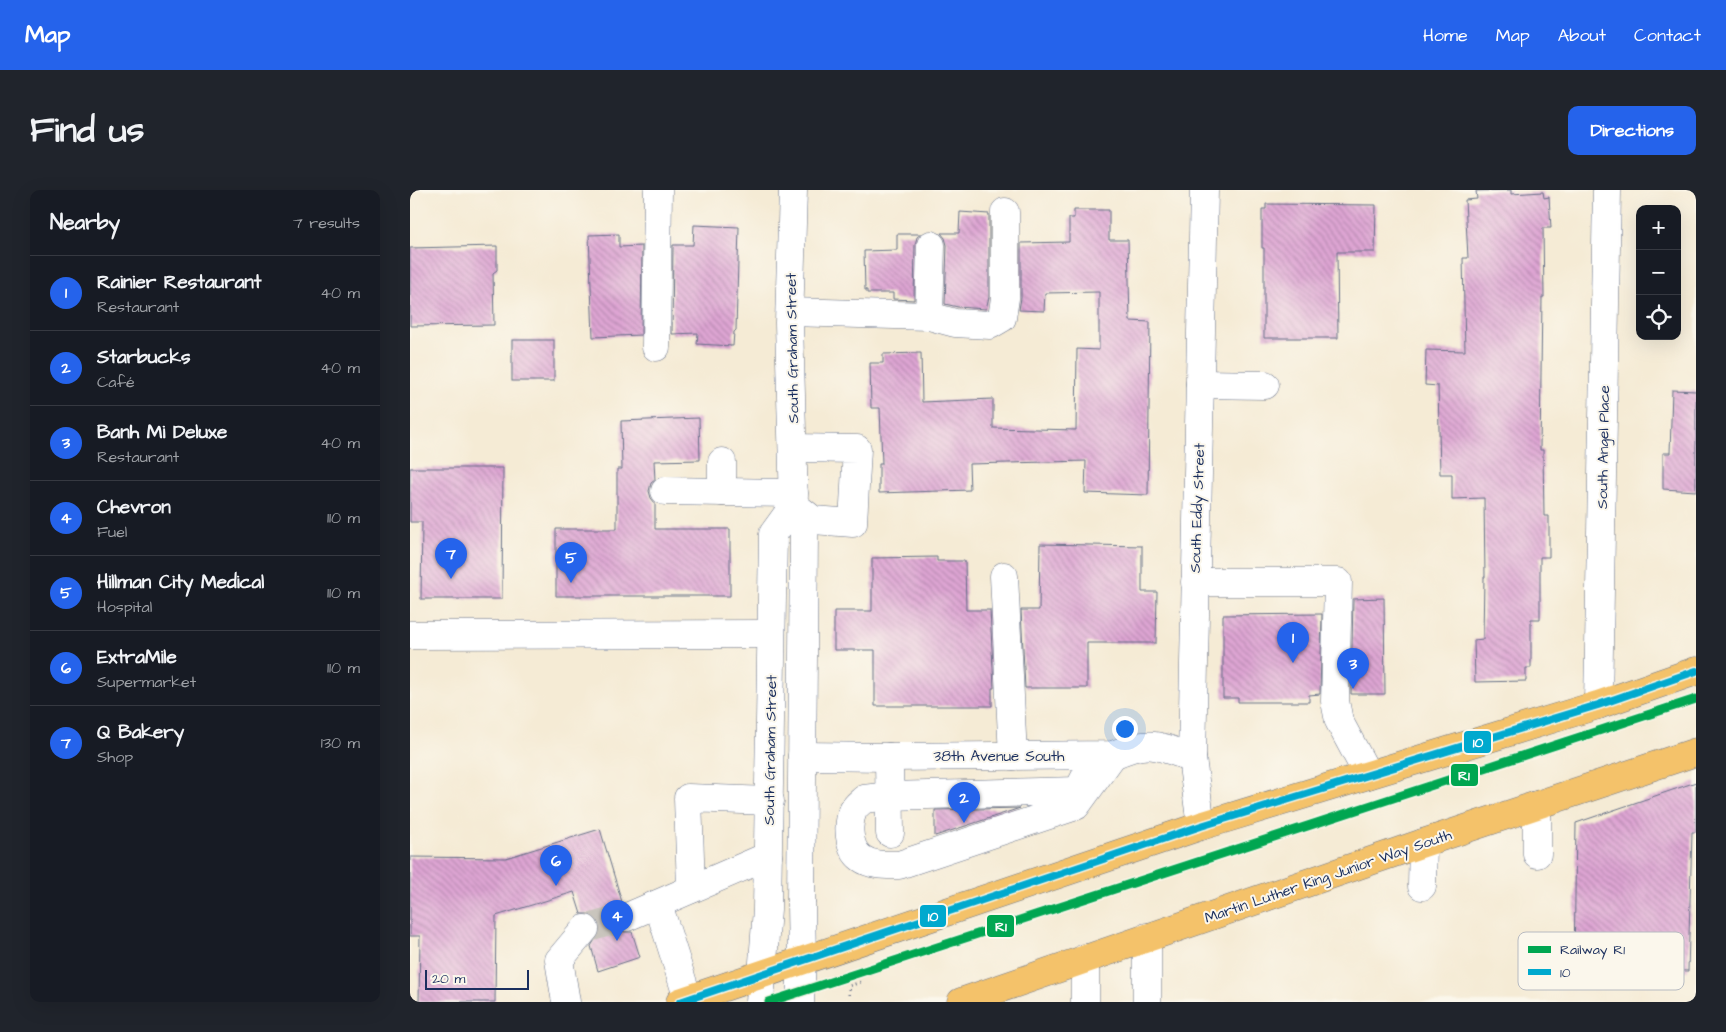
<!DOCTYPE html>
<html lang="en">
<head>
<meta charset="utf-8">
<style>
	body { margin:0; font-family:"Architects Daughter",sans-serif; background:#20242c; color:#f1f3f6 }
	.controls { position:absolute; right:15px; top:15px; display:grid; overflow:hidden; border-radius:10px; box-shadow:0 5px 20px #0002 }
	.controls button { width:45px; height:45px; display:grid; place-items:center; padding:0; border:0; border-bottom:1px solid #363941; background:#171b24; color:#f1f3f6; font:25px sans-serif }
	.scale { position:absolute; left:15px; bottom:12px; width:104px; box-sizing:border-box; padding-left:5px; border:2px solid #1b2f5e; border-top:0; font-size:14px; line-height:18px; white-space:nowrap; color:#1b2f5e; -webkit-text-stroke:4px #fbf7ec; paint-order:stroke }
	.you { position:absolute; left:714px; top:538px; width:18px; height:18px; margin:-12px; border:4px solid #fff; border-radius:50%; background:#1a73e8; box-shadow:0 0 0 8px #1a73e833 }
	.badge { display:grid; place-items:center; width:32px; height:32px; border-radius:50%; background:#2563eb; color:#fff; font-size:16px; font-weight:700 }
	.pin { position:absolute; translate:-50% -41px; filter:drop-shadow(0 1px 2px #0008) }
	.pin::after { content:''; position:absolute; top:26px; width:18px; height:15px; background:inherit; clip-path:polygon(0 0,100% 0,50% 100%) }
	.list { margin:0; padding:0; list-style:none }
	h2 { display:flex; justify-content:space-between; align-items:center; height:65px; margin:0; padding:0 20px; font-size:21px }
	h2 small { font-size:16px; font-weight:400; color:#9ea1a6 }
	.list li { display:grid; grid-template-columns:32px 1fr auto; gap:15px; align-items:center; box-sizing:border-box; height:75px; padding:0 20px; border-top:1px solid #363941 }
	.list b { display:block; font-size:19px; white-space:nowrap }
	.list p { margin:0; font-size:16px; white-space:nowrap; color:#9ea1a6 }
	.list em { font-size:16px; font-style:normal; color:#9ea1a6 }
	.icon { flex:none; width:28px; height:28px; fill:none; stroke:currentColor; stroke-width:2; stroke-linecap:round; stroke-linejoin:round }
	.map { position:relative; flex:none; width:1286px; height:812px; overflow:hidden; border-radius:10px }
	header { display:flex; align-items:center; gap:30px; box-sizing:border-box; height:70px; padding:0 25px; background:#2563eb; color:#fff }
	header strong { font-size:24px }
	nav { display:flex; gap:28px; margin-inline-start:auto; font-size:18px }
	.intro { display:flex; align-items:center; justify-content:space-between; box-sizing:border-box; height:120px; padding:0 30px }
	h1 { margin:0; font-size:35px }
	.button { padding:12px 22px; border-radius:10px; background:#2563eb; color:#fff; font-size:18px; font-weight:700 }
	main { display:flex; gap:30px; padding:0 30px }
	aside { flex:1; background:#171b24; border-radius:10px; box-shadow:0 5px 20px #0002 }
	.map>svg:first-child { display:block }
	.building { fill:url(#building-back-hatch) }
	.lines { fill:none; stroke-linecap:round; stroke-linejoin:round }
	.minor-tunnel { stroke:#c9c5bd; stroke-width:28; stroke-dasharray:28 14; stroke-linecap:butt }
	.minor-casing { stroke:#677188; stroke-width:29 }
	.major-casing { stroke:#677188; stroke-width:29 }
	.path { stroke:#677188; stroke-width:3; stroke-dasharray:1 4; stroke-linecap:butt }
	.minor { stroke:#fff; stroke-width:28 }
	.major { stroke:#f4c26a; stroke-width:28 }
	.bus-1-casing { stroke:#fbf7ec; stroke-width:11 }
	.bus-1 { stroke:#00a9ce; stroke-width:8 }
	.rail-1-casing { stroke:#fbf7ec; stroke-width:12 }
	.rail-1 { stroke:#00a651; stroke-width:9 }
	.labels { text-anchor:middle; stroke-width:4; stroke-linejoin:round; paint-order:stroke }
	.street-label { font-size:15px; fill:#1b2f5e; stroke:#fbf7ec }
	.key { fill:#fbf7ec; stroke:#b8bbc1; stroke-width:1 }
	.key-label { font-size:14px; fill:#1b2f5e }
	.line-badge { stroke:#fbf7ec; stroke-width:2 }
	.badge-label { font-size:14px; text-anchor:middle; font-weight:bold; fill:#fff }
</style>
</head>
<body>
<header>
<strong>Map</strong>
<nav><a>Home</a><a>Map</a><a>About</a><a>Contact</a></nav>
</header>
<div class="intro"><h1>Find us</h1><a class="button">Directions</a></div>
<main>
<aside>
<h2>Nearby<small>7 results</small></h2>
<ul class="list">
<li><span class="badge">1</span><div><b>Rainier Restaurant</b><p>Restaurant</p></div><em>40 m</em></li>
<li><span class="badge">2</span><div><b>Starbucks</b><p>Café</p></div><em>40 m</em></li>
<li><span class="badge">3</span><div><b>Banh Mi Deluxe</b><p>Restaurant</p></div><em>40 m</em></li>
<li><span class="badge">4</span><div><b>Chevron</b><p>Fuel</p></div><em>110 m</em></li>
<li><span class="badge">5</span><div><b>Hillman City Medical</b><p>Hospital</p></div><em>110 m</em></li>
<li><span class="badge">6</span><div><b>ExtraMile</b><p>Supermarket</p></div><em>110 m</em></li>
<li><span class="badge">7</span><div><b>Q Bakery</b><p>Shop</p></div><em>130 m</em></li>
</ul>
</aside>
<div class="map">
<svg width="1286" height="812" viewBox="0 0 1286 812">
	<defs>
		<pattern id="building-back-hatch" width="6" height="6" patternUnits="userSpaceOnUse" patternTransform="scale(1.25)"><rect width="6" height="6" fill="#dea5d3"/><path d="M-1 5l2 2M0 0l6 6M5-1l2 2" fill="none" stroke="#b387ae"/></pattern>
	</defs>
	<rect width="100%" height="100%" fill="#fbf7ec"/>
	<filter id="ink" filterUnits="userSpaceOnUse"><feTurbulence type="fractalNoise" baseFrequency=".02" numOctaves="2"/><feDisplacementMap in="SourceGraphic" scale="10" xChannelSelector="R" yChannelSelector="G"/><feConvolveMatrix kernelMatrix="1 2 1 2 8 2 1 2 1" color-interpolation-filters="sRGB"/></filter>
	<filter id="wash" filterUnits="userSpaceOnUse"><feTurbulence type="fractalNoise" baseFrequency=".0096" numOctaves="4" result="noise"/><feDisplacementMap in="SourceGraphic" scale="20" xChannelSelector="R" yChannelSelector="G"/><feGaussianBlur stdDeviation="1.12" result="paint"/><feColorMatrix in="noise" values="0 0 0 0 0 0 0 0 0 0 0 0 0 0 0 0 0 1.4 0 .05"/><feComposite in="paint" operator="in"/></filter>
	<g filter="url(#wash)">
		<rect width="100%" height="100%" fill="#f5ebd5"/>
		<g id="blocks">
			<!-- building -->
			<g class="building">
				<path d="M 1101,0 L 1101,4 L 1133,2 L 1134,8 L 1139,7 L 1141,38 L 1133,38 L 1134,107 L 1132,107 L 1130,260 L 1133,260 L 1134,326 L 1139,326 L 1139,367 L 1130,367 L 1130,429 L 1121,429 L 1121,478 L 1116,478 L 1116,491 L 1065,492 L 1064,450 L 1073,449 L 1074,387 L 1075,387 L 1074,308 L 1042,309 L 1042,284 L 1030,284 L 1028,196 L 1015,195 L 1016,160 L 1055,161 L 1053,68 L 1058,68 L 1055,10 L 1067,9 L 1066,1 Z"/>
				<path d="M 856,14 L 966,15 L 965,62 L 927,62 L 928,148 L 854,148 L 854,58 L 852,58 L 852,19 L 856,19 Z"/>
				<path d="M 664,20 L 699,20 L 699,50 L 718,50 L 720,131 L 740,132 L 738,305 L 675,303 L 676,271 L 559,274 L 560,300 L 469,303 L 469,274 L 472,274 L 470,218 L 461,218 L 460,173 L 473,173 L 473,164 L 511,163 L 512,212 L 583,209 L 583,238 L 666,240 L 667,159 L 689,160 L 689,102 L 635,103 L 634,121 L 609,120 L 611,108 L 611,53 L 659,52 L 659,28 L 664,28 Z"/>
				<path d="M 550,22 L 579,24 L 579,107 L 576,119 L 548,117 L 535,114 L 537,55 L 535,48 L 531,43 L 549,43 Z"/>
				<path d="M 284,35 L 329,37 L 326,140 L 324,142 L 323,156 L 287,154 L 288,143 L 262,144 L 263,55 L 283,55 Z"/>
				<path d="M 209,44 L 209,57 L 232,56 L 231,145 L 183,147 L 179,45 Z"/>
				<path d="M 487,44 L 511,44 L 507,47 L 505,55 L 504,110 L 483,109 L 483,103 L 457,103 L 457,100 L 455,100 L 454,61 L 487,60 Z"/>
				<path d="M 87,56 L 87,80 L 83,83 L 84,135 L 0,136 L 0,58 Z"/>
				<rect x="102" y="150" width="42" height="41"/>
				<path d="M 1262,200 L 1286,201 L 1286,301 L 1253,299 L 1253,263 L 1260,263 Z"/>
				<path d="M 289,228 L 290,270 L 244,271 L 245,290 L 241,293 L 239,301 L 241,308 L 245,313 L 245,339 L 320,339 L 320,406 L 146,406 L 146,339 L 207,339 L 207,279 L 212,279 L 211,231 Z"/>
				<path d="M 0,278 L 93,278 L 92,409 L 11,409 L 12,332 L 0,332 Z"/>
				<path d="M 630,354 L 732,356 L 732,402 L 747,402 L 746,453 L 677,453 L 677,498 L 615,498 L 611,420 L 629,420 Z"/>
				<path d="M 527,367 L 527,371 L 555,371 L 556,420 L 580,420 L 584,498 L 582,498 L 582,516 L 465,516 L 465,460 L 424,460 L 424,421 L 462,421 L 462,368 Z"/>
				<path d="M 974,408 L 975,504 L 941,504 L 943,409 Z"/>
				<path d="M 912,424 L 910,504 L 899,505 L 899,512 L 828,512 L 828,508 L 813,508 L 813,425 Z"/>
				<path d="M 1286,592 L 1286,642 L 1282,642 L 1278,781 L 1164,778 L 1166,633 Z"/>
				<path d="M 610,618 L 525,646 L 525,620 Z"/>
				<path d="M 190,639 L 212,712 L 204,718 L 201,726 L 203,733 L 208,740 L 215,742 L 222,742 L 230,767 L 188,781 L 181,756 L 190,742 L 190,734 L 185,727 L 178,724 L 171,724 L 164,702 L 86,726 L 85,812 L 9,812 L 10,746 L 0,746 L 0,667 L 96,668 Z"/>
			</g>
		</g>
	</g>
	<g filter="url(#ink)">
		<use href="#blocks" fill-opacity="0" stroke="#677188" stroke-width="1"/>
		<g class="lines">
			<!-- minor-tunnel -->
			<path class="minor-tunnel" d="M 175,739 L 217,727"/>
			<defs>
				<g id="minor">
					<path d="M 383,0 L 379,133 L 384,315 L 394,343 L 391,713 L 392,770 L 390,812"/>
					<path d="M 380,122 L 519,126 L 545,133 L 580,135 L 592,128 L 595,108 L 595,22"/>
					<path d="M 519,126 L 521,55"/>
					<path d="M 246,157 L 248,0"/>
					<path d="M 790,194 L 855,195"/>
					<path d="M 383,258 L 447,259 L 443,333 L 403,330 L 384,315"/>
					<path d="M 312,272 L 312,302"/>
					<path d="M 255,301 L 384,303"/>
					<path d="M 594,386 L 603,566"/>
					<path d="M 785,392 L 928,392 L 925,511 L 929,531 L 958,585"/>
					<path d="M 0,445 L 361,444"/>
					<path d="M 1188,515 L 1197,0"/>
					<path d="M 392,566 L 479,567 L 703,565 C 739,549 747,555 782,568"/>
					<path d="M 686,566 L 668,601 L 479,606 L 454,609 C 451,612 445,616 443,621 C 437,634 438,658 451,668 C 462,676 476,675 489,675 L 666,616 L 703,565"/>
					<path d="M 479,567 L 480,643"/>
					<path d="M 1127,615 L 1127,664"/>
					<path d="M 791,636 L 782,568 L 794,0"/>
					<path d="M 1012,696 L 1013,653"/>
					<path d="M 281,699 L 278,608 L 360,611"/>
					<path d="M 248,714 L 278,809"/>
					<path d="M 217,727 L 358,666"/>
					<path d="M 737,747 L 737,812"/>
					<path d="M 156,812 L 149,770 L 175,739"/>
					<path d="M 350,812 L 357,719 L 363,344 L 384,315"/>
					<path d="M 675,812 L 675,768"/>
				</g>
				<g id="major">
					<path d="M 270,812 L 791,636 L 1188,515 L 1286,481"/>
					<path d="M 551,812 L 1013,653 L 1286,562"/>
				</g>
			</defs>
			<!-- minor casing -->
			<use href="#minor" class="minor-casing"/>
			<!-- major casing -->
			<use href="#major" class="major-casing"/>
			<!-- path -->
			<path class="path" d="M 439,805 L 439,796 L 454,791"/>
			<!-- minor -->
			<use href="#minor" class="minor"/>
			<!-- major -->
			<use href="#major" class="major"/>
			<defs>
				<path id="bus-1" d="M 270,812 L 791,636 L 1188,515 L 1286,481"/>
			</defs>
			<!-- bus-1 casing -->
			<use href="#bus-1" class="bus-1-casing"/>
			<!-- bus-1 -->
			<use href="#bus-1" class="bus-1"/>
			<defs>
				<path id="rail-1" d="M 359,812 L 1286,509"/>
			</defs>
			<!-- rail-1 casing -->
			<use href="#rail-1" class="rail-1-casing"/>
			<!-- rail-1 -->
			<use href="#rail-1" class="rail-1"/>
		</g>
	</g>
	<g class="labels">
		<!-- street labels -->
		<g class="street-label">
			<text transform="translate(382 158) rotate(-91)" y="5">South Graham Street</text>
			<text transform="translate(1193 257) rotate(-89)" y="5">South Angel Place</text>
			<text transform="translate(787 318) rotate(-88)" y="5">South Eddy Street</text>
			<text transform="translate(360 560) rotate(-89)" y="5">South Graham Street</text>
			<text x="589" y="571">38th Avenue South</text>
			<text transform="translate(918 686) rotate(-19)" y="5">Martin Luther King Junior Way South</text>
		</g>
	</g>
	<!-- legend -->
	<rect x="1108" y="742" width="166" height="58" rx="8" class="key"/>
	<rect x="1118" y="756" width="23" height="7" fill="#00a651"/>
	<rect x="1118" y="779" width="23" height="6" fill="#00a9ce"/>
	<g class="key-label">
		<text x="1150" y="764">Railway R1</text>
		<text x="1150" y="787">10</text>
	</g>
	<g class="line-badge">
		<rect x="1053" y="540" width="29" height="24" rx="5" fill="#00a9ce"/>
		<rect x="1040" y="573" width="29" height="24" rx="5" fill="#00a651"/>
		<rect x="509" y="714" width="28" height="24" rx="5" fill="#00a9ce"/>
		<rect x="576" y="724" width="29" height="24" rx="5" fill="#00a651"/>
	</g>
	<g class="badge-label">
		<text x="1068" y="557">10</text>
		<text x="1054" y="590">R1</text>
		<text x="523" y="731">10</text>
		<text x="591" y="741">R1</text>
	</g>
</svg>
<div class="controls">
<button>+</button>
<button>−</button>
<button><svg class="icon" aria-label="locate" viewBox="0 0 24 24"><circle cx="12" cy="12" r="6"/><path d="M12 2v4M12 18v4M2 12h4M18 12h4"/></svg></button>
</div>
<div class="scale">20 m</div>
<div class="you"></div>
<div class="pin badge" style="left:883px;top:473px">1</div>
<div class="pin badge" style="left:554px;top:633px">2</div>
<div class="pin badge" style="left:943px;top:499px">3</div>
<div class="pin badge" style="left:207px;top:751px">4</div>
<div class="pin badge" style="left:161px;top:393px">5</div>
<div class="pin badge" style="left:146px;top:696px">6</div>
<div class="pin badge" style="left:41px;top:389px">7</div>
</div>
</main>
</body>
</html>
